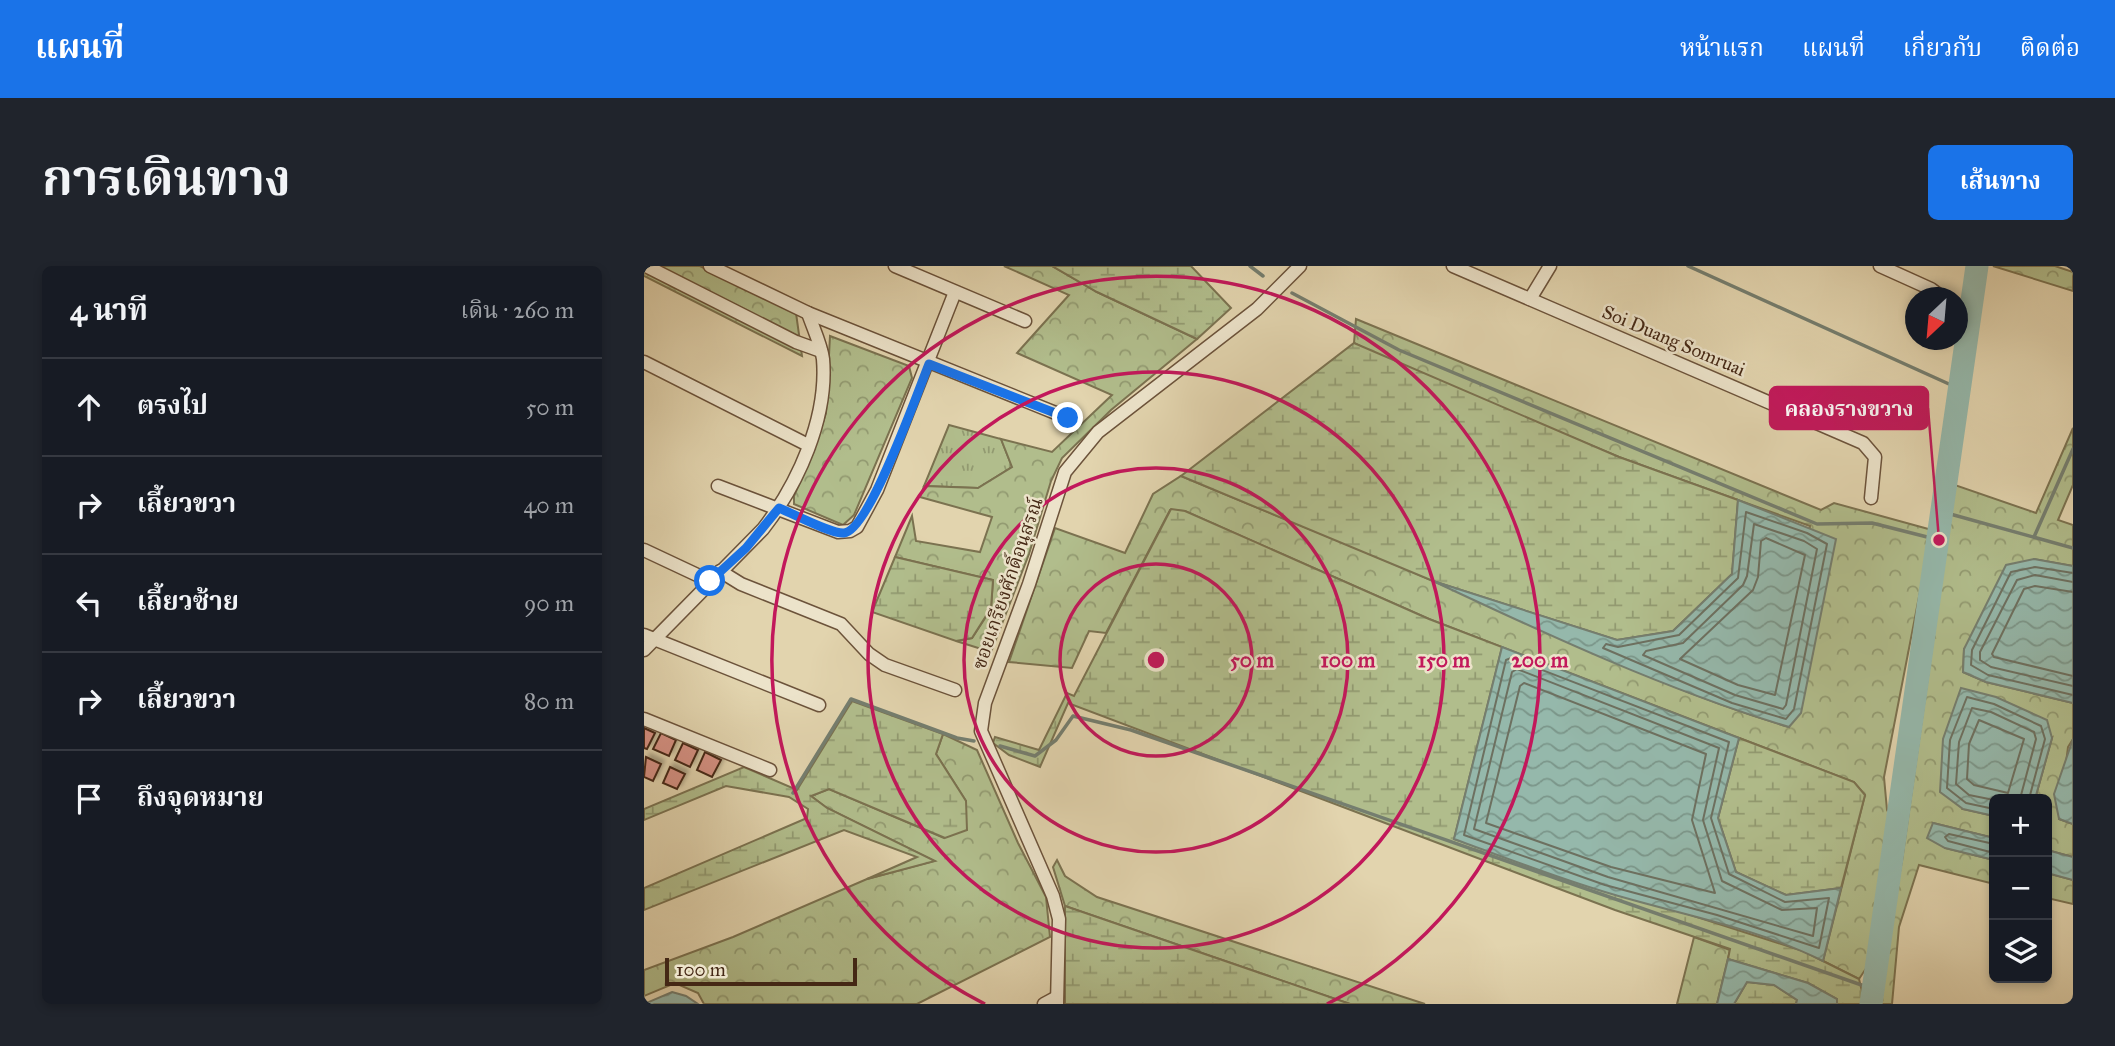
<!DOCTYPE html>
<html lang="th">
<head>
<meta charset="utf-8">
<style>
	body { margin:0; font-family:"IM FELL Great Primer","Noto Serif Thai",serif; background:#20242c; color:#f1f3f6 }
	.controls { position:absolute; right:21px; bottom:21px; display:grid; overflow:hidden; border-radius:10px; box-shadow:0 4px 10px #0003 }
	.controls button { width:63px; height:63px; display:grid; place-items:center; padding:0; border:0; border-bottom:2px solid #363941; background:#171b24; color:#f1f3f6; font:35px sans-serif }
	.compass { position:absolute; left:1261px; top:21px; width:63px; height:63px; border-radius:50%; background:#171b24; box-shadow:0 4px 10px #0003; rotate:206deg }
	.scale { position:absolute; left:21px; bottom:18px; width:192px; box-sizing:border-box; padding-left:7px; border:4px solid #452815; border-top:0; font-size:19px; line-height:24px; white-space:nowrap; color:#452815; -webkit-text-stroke:5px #ece3ca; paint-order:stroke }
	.stop { position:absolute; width:21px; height:21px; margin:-16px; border:5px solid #1a73e8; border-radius:50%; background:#fff }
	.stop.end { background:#1a73e8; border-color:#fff; box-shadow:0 2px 7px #0008 }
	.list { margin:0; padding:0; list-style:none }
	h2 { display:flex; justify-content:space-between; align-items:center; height:91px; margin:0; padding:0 28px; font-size:30px }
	h2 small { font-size:23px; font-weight:400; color:#9ea1a6 }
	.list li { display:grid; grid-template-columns:46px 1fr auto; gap:21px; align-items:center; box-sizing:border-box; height:98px; padding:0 28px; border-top:2px solid #363941 }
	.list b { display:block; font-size:26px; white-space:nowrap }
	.list em { font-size:23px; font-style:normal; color:#9ea1a6 }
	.icon { flex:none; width:38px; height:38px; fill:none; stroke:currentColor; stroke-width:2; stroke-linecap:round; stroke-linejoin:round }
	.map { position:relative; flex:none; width:1429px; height:738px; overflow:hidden; border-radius:10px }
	header { display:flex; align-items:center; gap:42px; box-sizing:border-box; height:98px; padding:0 35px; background:#1a73e8; color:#fff }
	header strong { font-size:33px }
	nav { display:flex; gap:38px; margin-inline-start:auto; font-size:24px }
	.intro { display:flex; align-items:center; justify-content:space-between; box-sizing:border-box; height:168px; padding:0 42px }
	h1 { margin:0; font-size:49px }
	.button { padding:18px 32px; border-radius:10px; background:#1a73e8; color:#fff; font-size:24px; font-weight:700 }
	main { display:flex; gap:42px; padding:0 42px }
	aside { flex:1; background:#171b24; border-radius:10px; box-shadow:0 4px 10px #0003 }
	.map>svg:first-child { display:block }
	.grass { fill:url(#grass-tufts); stroke:#7b7250; stroke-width:2 }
	.forest { fill:url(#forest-crowns); stroke:#7b7250; stroke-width:2 }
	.wetland { fill:url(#wetland-marsh); stroke:#7b7250; stroke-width:2 }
	.water { fill:url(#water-waves); stroke:#757e6f; stroke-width:2 }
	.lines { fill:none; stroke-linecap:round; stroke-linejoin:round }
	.shore { stroke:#6d7060; stroke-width:2 }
	.stream { stroke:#757e6f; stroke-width:3.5 }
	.river { stroke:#95b8ab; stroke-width:23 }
	.building { fill:#d69184; stroke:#452815; stroke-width:2; filter:url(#shadow) }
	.minor-casing { stroke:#6c533b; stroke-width:15 }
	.minor { stroke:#ece3ca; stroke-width:12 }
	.route { stroke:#1a73e8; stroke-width:9 }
	.ring { fill:none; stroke:#c2185b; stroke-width:3.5 }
	.labels { text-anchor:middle; stroke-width:5; stroke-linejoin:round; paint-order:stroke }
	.street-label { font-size:19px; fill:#452815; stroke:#ece3ca }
	.centre { fill:#c2185b; stroke:#ece3ca; stroke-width:3.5 }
	.ring-label { font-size:21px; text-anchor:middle; font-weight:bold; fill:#c2185b; stroke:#ece3ca; stroke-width:5; stroke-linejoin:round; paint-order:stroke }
	.leader { fill:none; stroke:#c2185b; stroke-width:2.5 }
	.callout-dot { fill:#c2185b; stroke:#ece3ca; stroke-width:2.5 }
	.callout { fill:#c2185b; stroke:#c2185b; stroke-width:2.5 }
	.callout-label { font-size:21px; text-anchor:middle; font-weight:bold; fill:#fff }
</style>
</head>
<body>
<header>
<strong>แผนที่</strong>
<nav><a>หน้าแรก</a><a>แผนที่</a><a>เกี่ยวกับ</a><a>ติดต่อ</a></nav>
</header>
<div class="intro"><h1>การเดินทาง</h1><a class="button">เส้นทาง</a></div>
<main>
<aside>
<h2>4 นาที<small>เดิน · 260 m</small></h2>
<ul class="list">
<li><svg class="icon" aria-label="ahead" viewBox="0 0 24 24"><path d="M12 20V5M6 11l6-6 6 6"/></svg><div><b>ตรงไป</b></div><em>50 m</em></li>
<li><svg class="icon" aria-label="right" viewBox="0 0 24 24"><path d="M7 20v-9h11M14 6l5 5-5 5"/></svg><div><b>เลี้ยวขวา</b></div><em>40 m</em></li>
<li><svg class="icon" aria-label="left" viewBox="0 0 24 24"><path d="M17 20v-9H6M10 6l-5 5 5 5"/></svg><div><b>เลี้ยวซ้าย</b></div><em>90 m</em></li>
<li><svg class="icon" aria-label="right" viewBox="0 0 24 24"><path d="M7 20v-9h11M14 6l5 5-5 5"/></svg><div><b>เลี้ยวขวา</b></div><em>80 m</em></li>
<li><svg class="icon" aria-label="arrive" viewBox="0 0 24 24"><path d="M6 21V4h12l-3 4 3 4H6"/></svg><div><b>ถึงจุดหมาย</b></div></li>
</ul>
</aside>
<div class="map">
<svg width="1429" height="738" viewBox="0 0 1429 738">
	<defs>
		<pattern id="grass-tufts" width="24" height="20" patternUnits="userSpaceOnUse" patternTransform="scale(1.75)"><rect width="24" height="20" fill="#b1bd8c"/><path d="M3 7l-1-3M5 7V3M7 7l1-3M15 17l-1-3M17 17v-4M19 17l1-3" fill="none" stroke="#929a71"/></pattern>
		<pattern id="forest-crowns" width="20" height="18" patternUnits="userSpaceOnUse" patternTransform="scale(1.75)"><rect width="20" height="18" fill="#b1bd8c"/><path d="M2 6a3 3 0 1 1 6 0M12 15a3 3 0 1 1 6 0" fill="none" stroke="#929a71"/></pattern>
		<pattern id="wetland-marsh" width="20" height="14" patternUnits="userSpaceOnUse" patternTransform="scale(1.75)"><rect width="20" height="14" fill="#b1bd8c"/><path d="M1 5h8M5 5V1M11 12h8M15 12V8" fill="none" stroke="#929a71"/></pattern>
		<pattern id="water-waves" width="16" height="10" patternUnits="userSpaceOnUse" patternTransform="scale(1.75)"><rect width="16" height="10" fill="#95b8ab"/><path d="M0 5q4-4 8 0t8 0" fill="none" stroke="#7b968a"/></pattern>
		<filter id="shadow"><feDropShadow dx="3.5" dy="-3.5" stdDeviation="2" flood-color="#0004"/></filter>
	</defs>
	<rect width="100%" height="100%" fill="#e2d4ae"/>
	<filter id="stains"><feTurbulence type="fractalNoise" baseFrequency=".00286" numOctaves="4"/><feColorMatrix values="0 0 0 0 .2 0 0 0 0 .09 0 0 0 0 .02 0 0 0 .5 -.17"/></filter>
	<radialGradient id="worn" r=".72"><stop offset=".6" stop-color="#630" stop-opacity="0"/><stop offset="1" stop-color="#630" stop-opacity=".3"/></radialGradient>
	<!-- grass -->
	<path class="grass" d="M 305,159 L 357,173 L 368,201 L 334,222 L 280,220 Z"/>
	<!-- forest -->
	<g class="forest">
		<path d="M 0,0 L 56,0 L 152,47 L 158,90 L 0,10 Z"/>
		<path d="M 360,0 L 408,0 L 453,26 L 553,73 L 467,144 L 418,192 L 407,215 L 385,288 L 347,386 L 312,375 L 328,372 L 347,343 L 349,314 L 251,291 L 268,250 L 272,275 L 336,286 L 348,251 L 276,231 L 280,220 L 334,222 L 368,201 L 357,173 L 408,186 L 468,129 L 373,87 L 425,29 Z"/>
		<path d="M 1349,0 L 1411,0 L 1429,6 L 1429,25 Z"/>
		<path d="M 712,53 L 1177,244 L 1190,237 L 1288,264 L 1240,511 L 1243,544 L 1248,553 L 1225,698 L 1215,713 L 1179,695 L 1221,529 L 1210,516 L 785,353 L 541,245 L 526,244 L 462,367 L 445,365 L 428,402 L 365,396 L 411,262 L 481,287 L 509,228 L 537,210 C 620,245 704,278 787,314 C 906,365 1020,424 1145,461 L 1166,260 L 975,191 L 743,94 L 710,77 Z"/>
		<path d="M 186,70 L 265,100 L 268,112 L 210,249 L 199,259 L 150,238 L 150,230 L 170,184 L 182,147 Z"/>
		<path d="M 1429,162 L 1429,219 L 1414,254 L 1429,259 L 1429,300 L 1390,293 L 1320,383 L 1319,406 L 1342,416 L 1429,437 L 1429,473 L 1424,481 L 1415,553 L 1429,558 L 1429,591 L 1403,584 L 1403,533 L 1391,533 L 1408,472 L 1319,543 L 1350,550 L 1350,572 L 1289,557 L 1301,582 L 1350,594 L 1350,618 L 1275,599 L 1255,661 L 1248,738 L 1236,738 L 1240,690 L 1258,595 L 1311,219 L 1392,247 Z"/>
		<path d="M 299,468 L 333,484 L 374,577 L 402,631 L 406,671 L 273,738 L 60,738 L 54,727 L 31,717 L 0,730 L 0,704 L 89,671 L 223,613 L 290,595 L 183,542 L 167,530 L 185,523 L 300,572 L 322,535 L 292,488 Z"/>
		<path d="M 413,594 L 421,610 L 453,631 L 781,738 L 706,738 L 421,640 L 409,601 Z"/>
		<path d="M 1403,607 L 1429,614 L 1429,638 L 1403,632 Z"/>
		<path d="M 1050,671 L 1086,684 L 1073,738 L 1033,738 Z"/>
	</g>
	<!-- wetland -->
	<g class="wetland">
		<path d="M 408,0 L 547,0 L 587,42 L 553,73 L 453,26 Z"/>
		<path d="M 710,77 L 975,191 L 1094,234 L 1088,308 L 1029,365 L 973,374 L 789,315 L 537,210 Z"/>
		<path d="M 527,243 L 541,245 L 785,353 L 858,381 L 810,573 L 1159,685 L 1215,713 L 1221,738 L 1193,738 L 1193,733 L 1164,717 L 1084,693 L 1086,683 L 971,644 L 424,437 L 396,501 L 365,489 L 349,477 L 351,471 L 395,484 L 423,427 L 430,430 Z"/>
		<path d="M 251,291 L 349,314 L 347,342 L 328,372 L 312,375 L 228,346 Z"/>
		<path d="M 208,435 L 299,468 L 292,488 L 322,535 L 323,564 L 301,572 L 185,523 L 167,530 L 183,542 L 291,595 L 223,613 L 273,591 L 200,564 L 0,644 L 0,622 L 163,552 L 164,543 L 145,531 L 82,520 L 0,554 L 0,543 L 100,501 L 153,524 Z"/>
		<path d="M 1095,472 L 1210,516 L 1221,529 L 1197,622 L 1142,629 L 1092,606 L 1074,552 Z"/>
		<path d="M 421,640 L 706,738 L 421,738 Z"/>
		<path d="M 1103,716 L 1130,719 L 1153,734 L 1152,738 L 1090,738 Z"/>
	</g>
	<!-- water -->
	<g class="water">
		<path d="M 1094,234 L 1192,273 L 1157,447 L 1145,461 C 1022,424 904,369 789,315 L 973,374 L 1029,365 L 1088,308 Z"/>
		<path d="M 1390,293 L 1429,300 L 1429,437 L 1342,416 L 1319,406 L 1320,383 L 1362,299 Z"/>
		<path d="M 858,381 L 1095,472 L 1074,552 L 1092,606 L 1142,629 L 1197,622 L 1179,695 C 1111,661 1033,648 961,626 C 910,611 860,591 810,573 Z"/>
		<path d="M 1317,422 L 1352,431 L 1403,454 L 1408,472 L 1391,533 L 1350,533 L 1350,550 L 1319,543 L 1296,526 L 1299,473 Z"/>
		<path d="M 1429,473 L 1429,558 L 1415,553 L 1410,528 Z"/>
		<path d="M 1289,557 L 1350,572 L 1350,594 L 1301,582 L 1283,572 Z"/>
		<path d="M 1403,584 L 1429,591 L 1429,614 L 1403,607 Z"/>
		<path d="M 1084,693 L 1164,717 L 1193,733 L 1193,738 L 1152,738 L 1153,734 L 1130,719 L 1103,716 L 1090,738 L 1073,738 Z"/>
		<path d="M 28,726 L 42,730 L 54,738 L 0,738 Z"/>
	</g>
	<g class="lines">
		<!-- shore -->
		<g class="shore">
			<path d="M 1102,246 L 1163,267 L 1183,278 L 1150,443 L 1142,453 L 1088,437 L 959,382 L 962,378 L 974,381 L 1035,369 L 1094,312 Z"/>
			<path d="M 1110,258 L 1160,275 L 1173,283 L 1142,439 L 1139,443 L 1091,429 L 999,389 L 1002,385 L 1039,377 L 1099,319 L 1103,310 Z"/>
			<path d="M 1122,272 L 1161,289 L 1131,429 L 1094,419 L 1036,393 L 1109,324 L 1114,311 L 1117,275 Z"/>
			<path d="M 1429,307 L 1391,301 L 1367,306 L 1328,384 L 1327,399 L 1344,409 L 1429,429"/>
			<path d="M 1429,316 L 1391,309 L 1373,314 L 1336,386 L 1336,394 L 1347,401 L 1429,420"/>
			<path d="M 1429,326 L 1391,320 L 1380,323 L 1348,388 L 1350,391 L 1429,410"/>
			<path d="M 867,392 L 1085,476 L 1067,552 L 1085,608 L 1141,636 L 1185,632 L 1175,682 L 1073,649 L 961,619 L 820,569 L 862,394 Z"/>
			<path d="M 873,403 L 1075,482 L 1059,554 L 1078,615 L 1138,644 L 1173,642 L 1169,670 L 964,611 L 830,563 L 868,406 Z"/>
			<path d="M 880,417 L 1062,488 L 1048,554 L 1071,627 L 967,601 L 842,557 L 876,420 Z"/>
			<path d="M 1335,454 L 1380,473 L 1364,527 L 1330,519 L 1323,513 L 1325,478 Z"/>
			<path d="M 1350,534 L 1325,529 L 1312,518 L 1315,476 L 1328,442 L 1347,446 L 1390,466 L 1392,473 L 1376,533"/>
			<path d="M 1350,543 L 1322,537 L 1303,522 L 1306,474 L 1323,431 L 1350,438 L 1397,460 L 1401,473 L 1385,533"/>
			<path d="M 1350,578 L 1305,568 L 1301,571 L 1304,575 L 1350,587"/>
		</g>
		<!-- stream -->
		<g class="stream">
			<path d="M 606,0 L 619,10"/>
			<path d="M 1044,0 L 1316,123"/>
			<path d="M 648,27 L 755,84 L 1173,258 L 1228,257 L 1295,274"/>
			<path d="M 1299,246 L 1429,282"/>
			<path d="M 1390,271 L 1429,183"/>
			<path d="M 356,480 L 391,490 L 412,474 L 429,450 L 487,464 L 1229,723"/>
			<path d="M 149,527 L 207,433 L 313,472 L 330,475"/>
		</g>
		<!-- river -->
		<path class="river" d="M 1227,738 L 1333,0"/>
	</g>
	<!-- building -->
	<g class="building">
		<path d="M 0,462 L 11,467 L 3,483 L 0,482 Z"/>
		<path d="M 17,467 L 32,474 L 25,490 L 9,483 Z"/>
		<path d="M 39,477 L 54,484 L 46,501 L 31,494 Z"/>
		<path d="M 61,486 L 77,494 L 68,511 L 53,504 Z"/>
		<path d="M 2,491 L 17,498 L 9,515 L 0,511 Z"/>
		<path d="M 26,501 L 41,508 L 33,523 L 19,517 Z"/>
	</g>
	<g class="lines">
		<defs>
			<g id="minor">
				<path d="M 2,0 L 152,76 L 177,85"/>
				<path d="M 66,0 L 164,47 L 424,152"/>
				<path d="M 251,0 L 381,55"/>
				<path d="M 809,0 L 1219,177 L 1231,191 L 1227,232"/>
				<path d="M 1236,0 L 1287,23 L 1299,32"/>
				<path d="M 886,33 L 906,0"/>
				<path d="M 0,96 L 164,179"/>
				<path d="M 74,220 L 194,266 L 206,265 L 213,261 L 233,224 L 311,26"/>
				<path d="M 0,284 L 66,315"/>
				<path d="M 76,305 L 97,318 L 197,358 L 225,388 L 241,399 L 311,424"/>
				<path d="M 0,369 L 175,439"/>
				<path d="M 0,384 L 119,263 C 154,218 184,152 179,93 C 177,78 169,62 164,47"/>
				<path d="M 0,453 L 126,504"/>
				<path d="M 400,738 L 413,731"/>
				<path d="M 413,738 L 415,653 L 409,630 L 337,465 L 341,437 L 385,318 L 421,206 L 454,166 L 613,43 L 656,0"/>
			</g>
		</defs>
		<!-- minor casing -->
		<use href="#minor" class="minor-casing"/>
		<!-- minor -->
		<use href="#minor" class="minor"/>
	</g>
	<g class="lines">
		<!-- route -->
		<path class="route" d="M 66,315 L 102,282 L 135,242 C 150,248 187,268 200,267 C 225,265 274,125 285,98 L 424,152"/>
	</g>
	<!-- distance rings -->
	<g class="ring">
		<circle cx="512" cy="394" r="96"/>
		<circle cx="512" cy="394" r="192"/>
		<circle cx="512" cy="394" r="288"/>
		<path d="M341 738A384 384 0 1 1 683 738"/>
	</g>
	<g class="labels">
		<!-- street labels -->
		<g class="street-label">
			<text transform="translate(1030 74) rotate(23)" y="7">Soi Duang Somruai</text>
			<text transform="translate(363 317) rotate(-71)" y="7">ซอยเกรียงศักดิ์อนุสรณ์</text>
		</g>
	</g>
	<circle cx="512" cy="394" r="10" class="centre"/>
	<g class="ring-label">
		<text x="608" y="401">50 m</text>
		<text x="704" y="401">100 m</text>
		<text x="800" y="401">150 m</text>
		<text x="896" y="401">200 m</text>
	</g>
	<!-- callouts -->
	<path class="leader" d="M1295 274L1284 142"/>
	<circle class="callout-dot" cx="1295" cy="274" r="7"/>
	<rect class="callout" x="1126" y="121" width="158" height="42" rx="7"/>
	<g class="callout-label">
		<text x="1205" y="150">คลองรางขวาง</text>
	</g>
	<rect width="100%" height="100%" filter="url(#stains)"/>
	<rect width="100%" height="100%" fill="url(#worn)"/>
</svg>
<div class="controls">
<button>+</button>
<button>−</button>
<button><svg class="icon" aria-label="layers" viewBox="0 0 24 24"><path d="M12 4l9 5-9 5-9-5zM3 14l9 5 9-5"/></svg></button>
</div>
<svg class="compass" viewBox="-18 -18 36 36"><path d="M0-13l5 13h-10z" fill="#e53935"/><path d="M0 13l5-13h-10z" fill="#9ea1a6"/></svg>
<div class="scale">100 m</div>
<div class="stop" style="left:66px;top:315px"></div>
<div class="stop end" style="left:424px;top:152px"></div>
</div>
</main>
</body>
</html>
